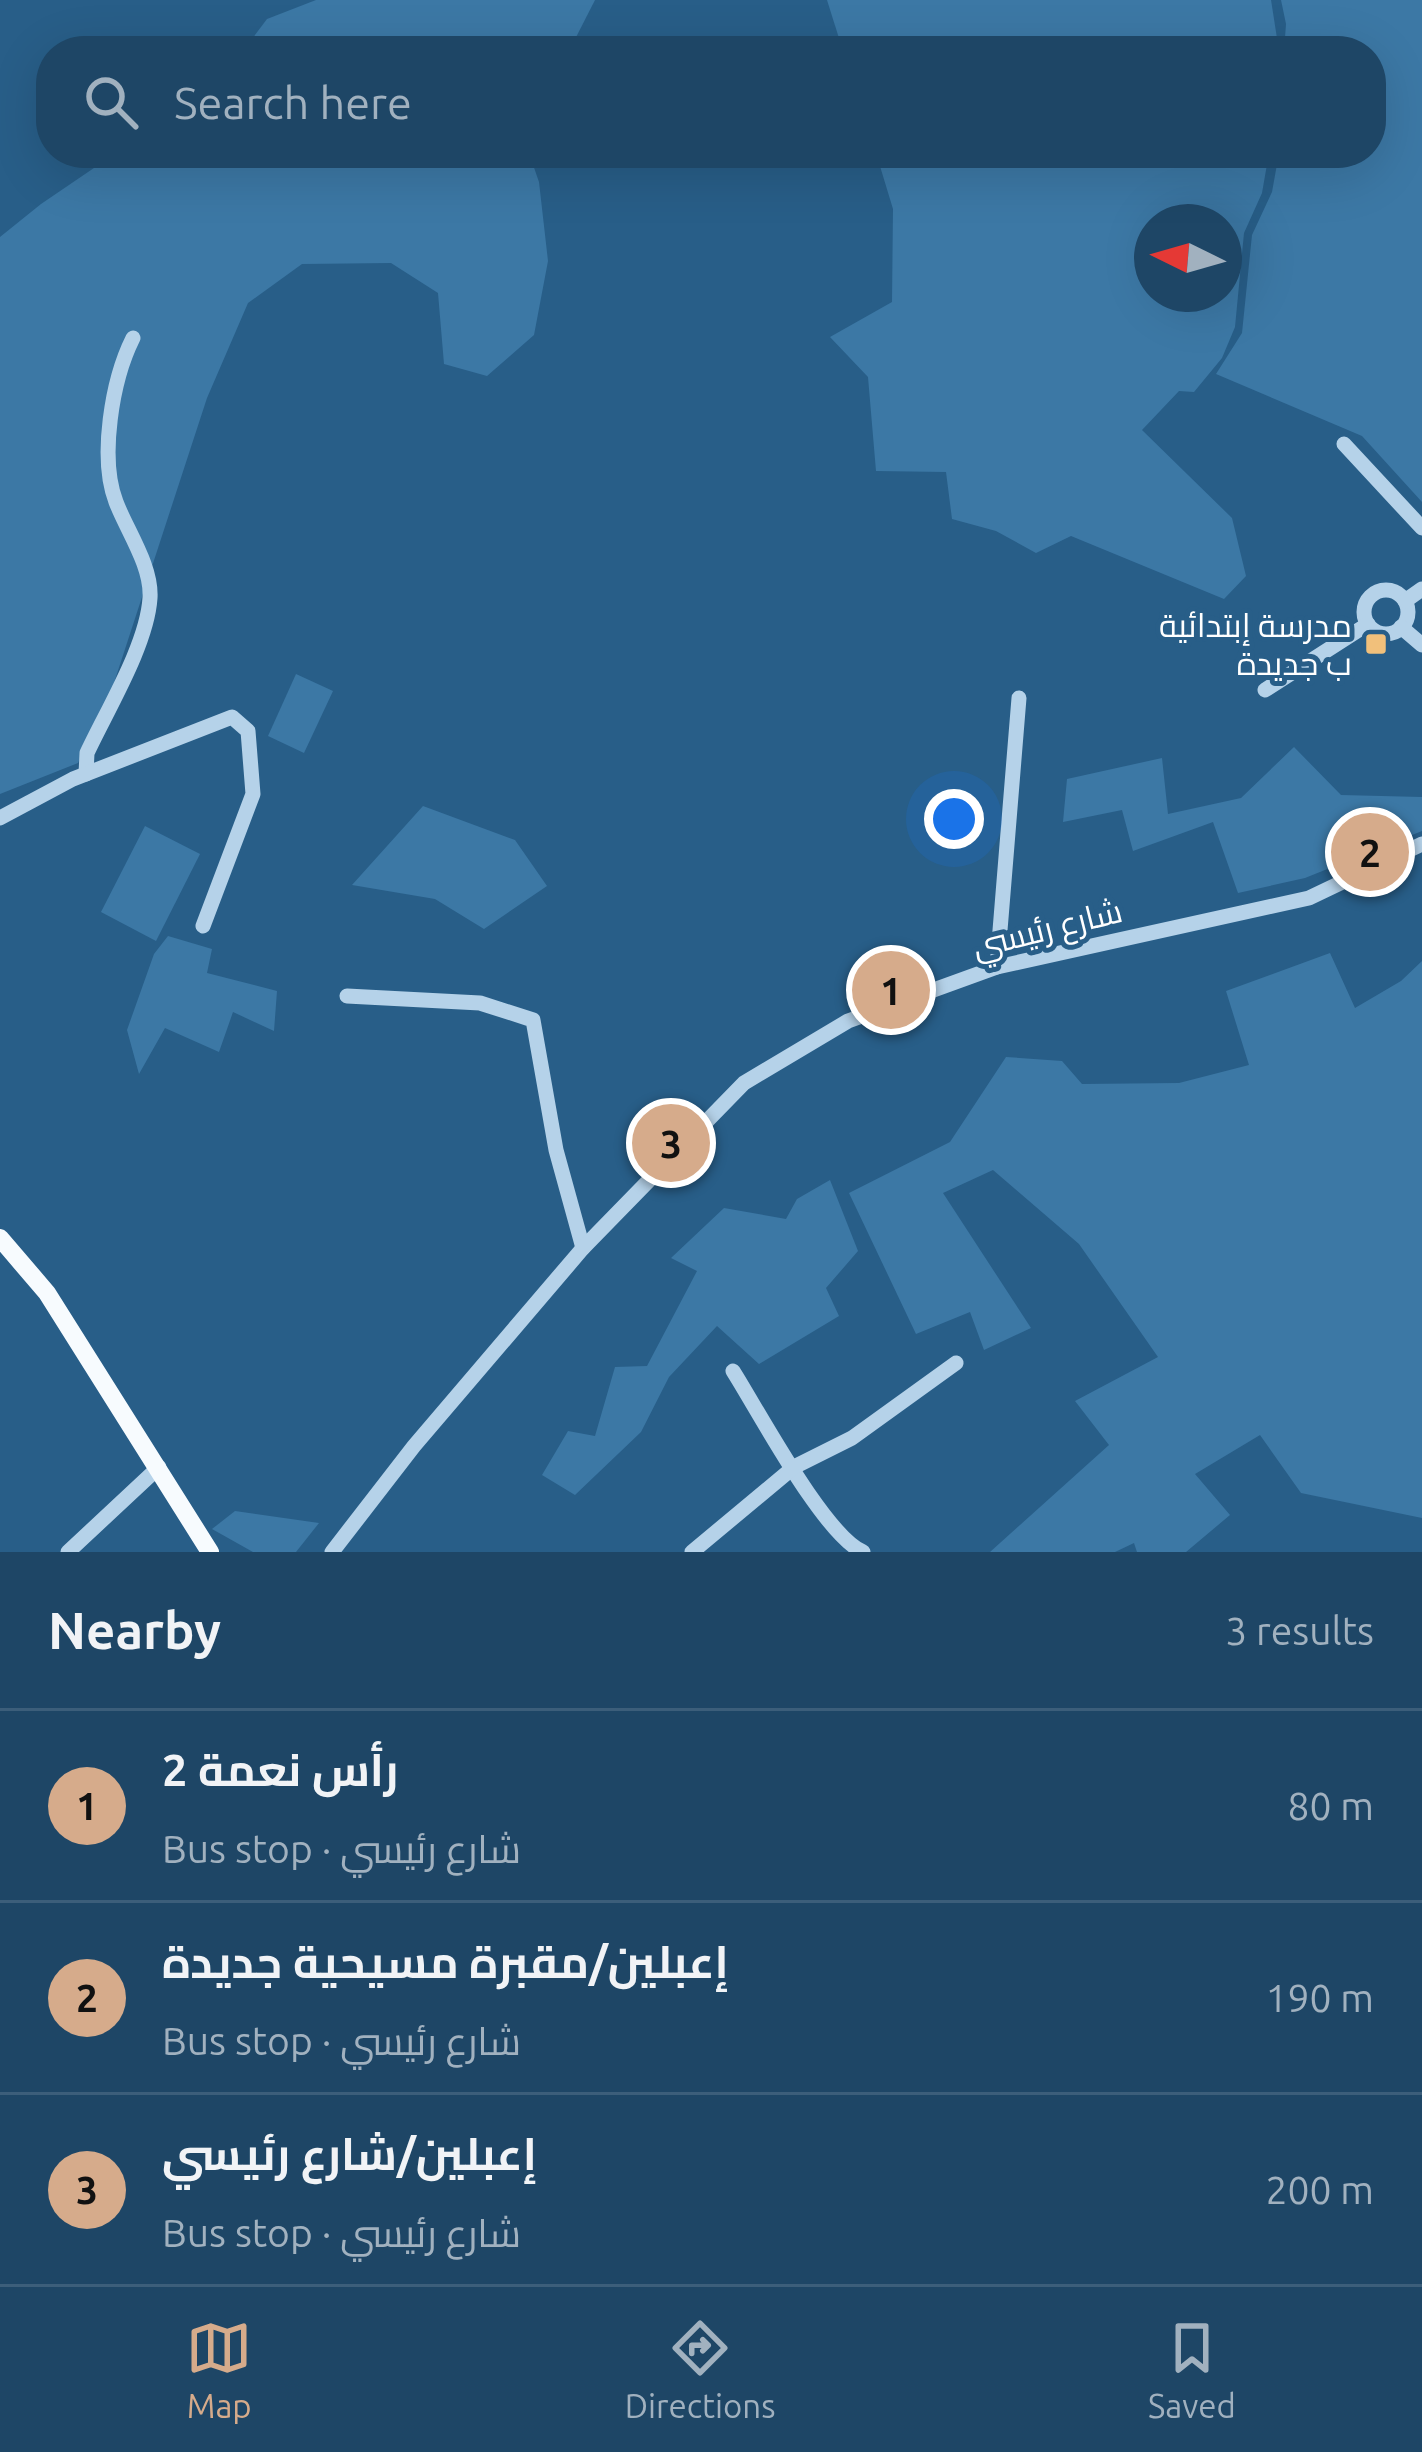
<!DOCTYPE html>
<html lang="en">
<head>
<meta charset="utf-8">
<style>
	body { margin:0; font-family:Ubuntu,Cairo,sans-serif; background:#2b506f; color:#f1f3f6 }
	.compass { position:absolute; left:1134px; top:204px; width:108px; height:108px; border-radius:50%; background:#1e4666; box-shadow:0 12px 48px #0002; rotate:275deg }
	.you { position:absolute; left:954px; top:819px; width:42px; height:42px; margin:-30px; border:9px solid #fff; border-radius:50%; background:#1a73e8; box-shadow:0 0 0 18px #1a73e833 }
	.badge { display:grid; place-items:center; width:78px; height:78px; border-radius:50%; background:#d6ab8b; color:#111; font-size:39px; font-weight:700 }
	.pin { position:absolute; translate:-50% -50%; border:6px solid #fff; box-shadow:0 3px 12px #0006 }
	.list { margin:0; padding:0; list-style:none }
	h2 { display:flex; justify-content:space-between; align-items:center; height:156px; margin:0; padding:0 48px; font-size:51px }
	h2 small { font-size:39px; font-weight:400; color:#a1b1bf }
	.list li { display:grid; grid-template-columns:78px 1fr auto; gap:36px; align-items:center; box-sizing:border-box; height:192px; padding:0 48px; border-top:3px solid #3c5e7a }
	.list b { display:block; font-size:45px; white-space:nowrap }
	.list p { margin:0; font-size:39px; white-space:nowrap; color:#a1b1bf }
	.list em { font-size:39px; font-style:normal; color:#a1b1bf }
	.icon { flex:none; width:66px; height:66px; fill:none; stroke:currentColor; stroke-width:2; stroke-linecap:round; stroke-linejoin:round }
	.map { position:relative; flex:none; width:1422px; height:1552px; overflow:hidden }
	.search { position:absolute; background:#1e4666; box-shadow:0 12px 48px #0002; left:36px; right:36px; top:36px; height:132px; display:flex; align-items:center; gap:30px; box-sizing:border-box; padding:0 42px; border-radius:48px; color:#a1b1bf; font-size:45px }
	.sheet { height:732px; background:#1e4666 }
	nav { display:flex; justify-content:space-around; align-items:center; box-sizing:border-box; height:168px; border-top:3px solid #3c5e7a; background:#1e4666; font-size:33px; color:#a1b1bf }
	nav a { display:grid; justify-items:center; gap:6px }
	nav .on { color:#d6ab8b }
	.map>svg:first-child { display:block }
	.green { fill:#3c78a5; fill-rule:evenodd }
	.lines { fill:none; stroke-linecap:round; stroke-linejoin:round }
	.minor { stroke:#b5d2e9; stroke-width:15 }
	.major { stroke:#f7fbfe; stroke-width:18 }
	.poi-dot { fill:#f1c07b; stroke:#285e88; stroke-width:4.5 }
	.labels { text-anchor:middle; stroke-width:10; stroke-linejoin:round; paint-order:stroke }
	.poi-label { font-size:33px; fill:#fff; stroke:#285e88; text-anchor:end }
	.street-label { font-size:33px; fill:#fff; stroke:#285e88 }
</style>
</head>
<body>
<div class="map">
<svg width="1422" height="1552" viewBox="0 0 1422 1552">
	<rect width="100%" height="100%" fill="#285e88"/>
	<!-- green -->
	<g class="green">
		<path d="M 316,0 L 595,0 L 569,51 L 243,51 L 267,19 Z"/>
		<path d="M 827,0 L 1271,0 L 1279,51 L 843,51 Z"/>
		<path d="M 1281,0 L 1422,0 L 1422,502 L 1362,436 L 1216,374 L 1242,333 L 1252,235 L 1272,192 L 1279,153 L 1371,153 L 1371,51 L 1284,51 L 1286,24 Z"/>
		<path d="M 116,153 L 529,153 L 539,182 L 548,261 L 534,335 L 487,376 L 444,364 L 438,293 L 391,263 L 302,264 L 248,303 L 207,398 L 111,692 L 78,763 L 0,794 L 0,237 L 41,204 Z"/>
		<path d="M 876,153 L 1269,153 L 1262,193 L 1244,233 L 1235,327 L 1222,358 L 1194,392 L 1179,391 L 1142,430 L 1232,518 L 1246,576 L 1224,599 L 1071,536 L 1036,553 L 996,531 L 952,519 L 946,472 L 876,471 L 868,377 L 830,337 L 892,302 L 893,209 ZM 1152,222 L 1224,222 L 1224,294 L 1152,294 Z"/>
		<path d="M 296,674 L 333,691 L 304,753 L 268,736 Z"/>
		<path d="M 1294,747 L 1341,795 L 1422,797 L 1422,831 L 1305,878 L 1238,893 L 1213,822 L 1133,851 L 1122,810 L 1063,822 L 1067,779 L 1162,758 L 1168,814 L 1241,798 Z"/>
		<path d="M 423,806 L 515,840 L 547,886 L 484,929 L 435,899 L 352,885 Z"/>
		<path d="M 145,826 L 200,854 L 156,941 L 101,912 Z"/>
		<path d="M 168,936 L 212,949 L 207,973 L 277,991 L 274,1031 L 233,1012 L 219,1052 L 165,1028 L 139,1074 L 127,1030 L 154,954 Z"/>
		<path d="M 1330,953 L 1355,1008 L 1401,981 L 1422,961 L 1422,1518 L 1301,1493 L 1260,1435 L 1195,1474 L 1230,1515 L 1186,1552 L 1137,1552 L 1134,1543 L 1115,1552 L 990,1552 L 1109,1445 L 1075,1401 L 1158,1357 L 1079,1244 L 993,1170 L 943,1193 L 1031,1328 L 984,1350 L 970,1312 L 916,1334 L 849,1193 L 950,1142 L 1006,1057 L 1062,1061 L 1082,1084 L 1179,1083 L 1249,1065 L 1226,991 Z"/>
		<path d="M 830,1180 L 858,1251 L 826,1288 L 839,1316 L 759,1364 L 717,1326 L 669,1377 L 641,1432 L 575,1495 L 542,1475 L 568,1431 L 595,1436 L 615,1367 L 647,1366 L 697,1271 L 671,1258 L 724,1208 L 786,1219 L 797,1199 Z"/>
		<path d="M 235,1511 L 319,1523 L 296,1552 L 253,1552 L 212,1529 Z"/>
	</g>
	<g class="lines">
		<!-- minor -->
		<g class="minor">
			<path d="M 1344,444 L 1422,528"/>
			<circle cx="1386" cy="612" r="22"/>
			<path d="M 1405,601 L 1422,589"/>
			<path d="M 1401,627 L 1422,645"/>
			<path d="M 1265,690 L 1368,624"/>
			<path d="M 86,774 L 87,753 C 107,710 147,645 150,598 C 152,566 127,531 116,502 C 99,458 112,380 133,338"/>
			<path d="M 0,818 L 73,779 L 232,717 L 248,731 L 253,794 L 203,926"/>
			<path d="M 997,967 L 1019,698"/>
			<path d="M 347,996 L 480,1003 L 533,1020 L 556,1150 L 583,1248"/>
			<path d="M 733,1371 C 759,1412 824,1535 863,1552"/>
			<path d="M 68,1552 L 159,1467"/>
			<path d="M 332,1552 L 414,1446 L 583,1248 L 744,1083 L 848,1021 L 997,967 L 1309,898 L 1422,844"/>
			<path d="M 692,1552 L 794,1467 L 852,1438 L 956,1363"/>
		</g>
		<!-- major -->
		<path class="major" d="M 0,1238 L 47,1293 L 210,1552"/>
	</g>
	<!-- markers -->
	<rect class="poi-dot" x="1364" y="632" width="24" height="24" rx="6"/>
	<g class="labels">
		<!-- poi labels -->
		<g class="poi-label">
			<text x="1352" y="637">مدرسة إبتدائية<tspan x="1352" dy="38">ب جديدة</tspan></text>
		</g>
		<!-- street labels -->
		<g class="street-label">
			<text transform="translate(1047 928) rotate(-14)" y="12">شارع رئيسي</text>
		</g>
	</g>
</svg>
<svg class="compass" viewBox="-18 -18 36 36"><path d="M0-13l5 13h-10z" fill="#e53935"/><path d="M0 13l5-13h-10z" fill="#a1b1bf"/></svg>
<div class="you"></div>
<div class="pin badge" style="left:891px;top:990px">1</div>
<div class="pin badge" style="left:1370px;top:852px">2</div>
<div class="pin badge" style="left:671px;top:1143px">3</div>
<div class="search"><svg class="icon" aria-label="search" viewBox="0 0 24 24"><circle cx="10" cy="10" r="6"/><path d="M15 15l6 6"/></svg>Search here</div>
</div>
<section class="sheet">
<h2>Nearby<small>3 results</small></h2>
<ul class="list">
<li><span class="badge">1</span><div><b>رأس نعمة 2</b><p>Bus stop · شارع رئيسي</p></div><em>80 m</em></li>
<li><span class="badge">2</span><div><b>إعبلين/مقبرة مسيحية جديدة</b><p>Bus stop · شارع رئيسي</p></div><em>190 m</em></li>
<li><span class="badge">3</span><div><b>إعبلين/شارع رئيسي</b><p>Bus stop · شارع رئيسي</p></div><em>200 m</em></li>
</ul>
</section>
<nav>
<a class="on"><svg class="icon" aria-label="map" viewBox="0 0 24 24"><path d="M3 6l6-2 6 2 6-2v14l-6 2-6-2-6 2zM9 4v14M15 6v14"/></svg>Map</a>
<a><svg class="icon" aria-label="directions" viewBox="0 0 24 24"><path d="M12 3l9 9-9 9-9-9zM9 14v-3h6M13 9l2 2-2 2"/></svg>Directions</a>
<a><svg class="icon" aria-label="saved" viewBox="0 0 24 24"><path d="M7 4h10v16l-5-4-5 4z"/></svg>Saved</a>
</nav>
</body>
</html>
